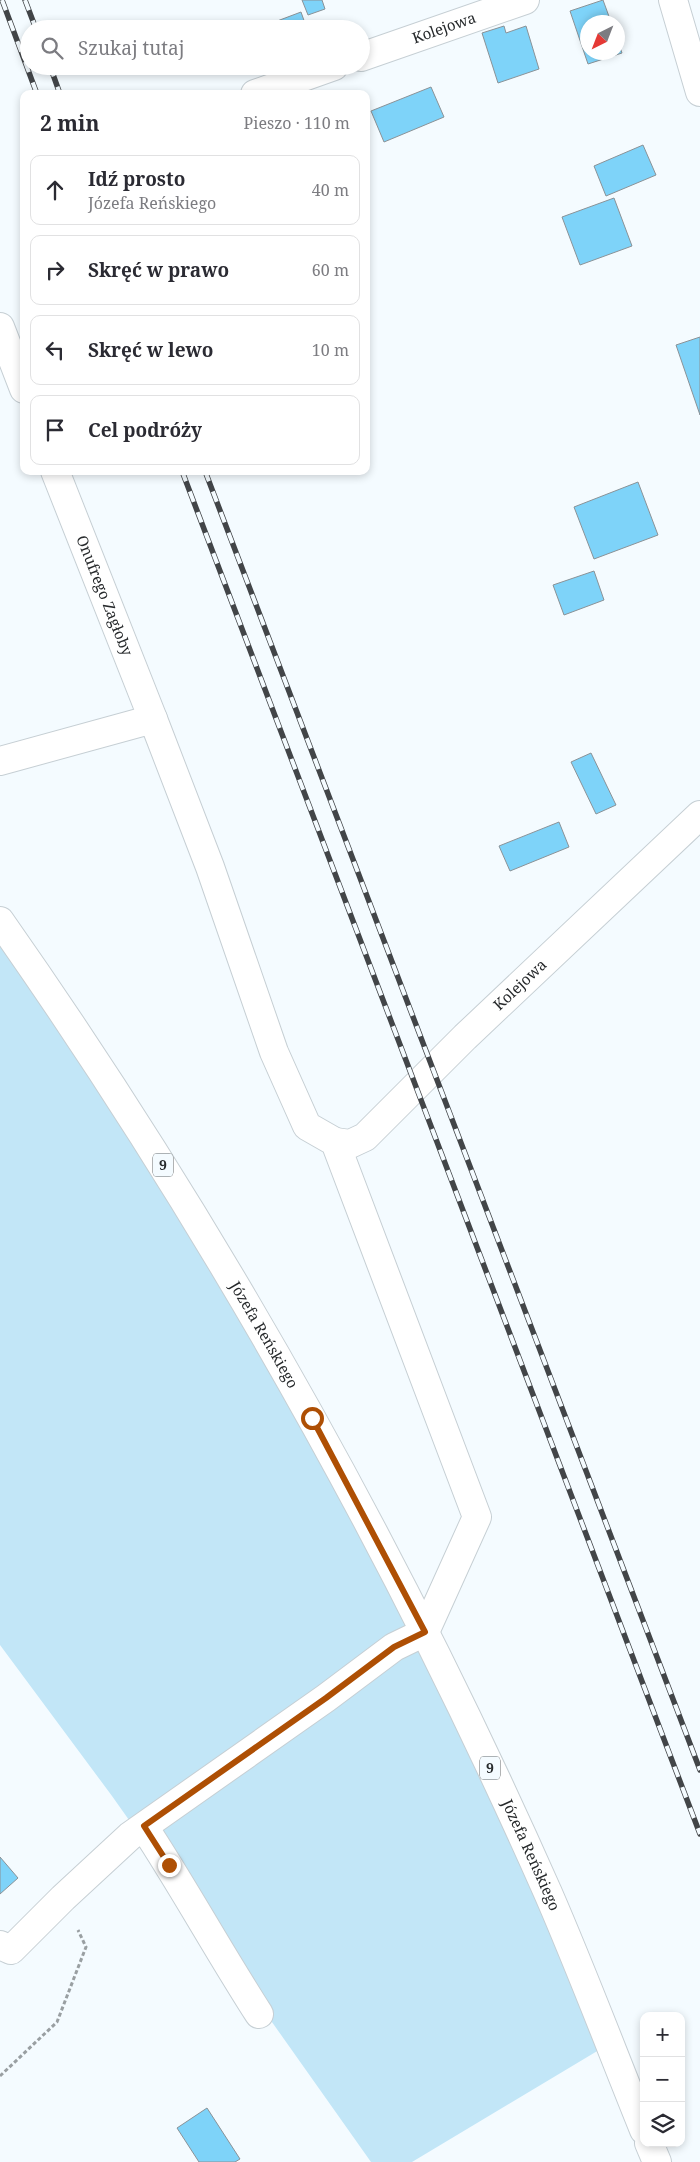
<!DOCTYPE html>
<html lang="pl">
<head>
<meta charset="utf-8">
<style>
	body { margin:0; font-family:"Noto Serif",serif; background:#f7f7f7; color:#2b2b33 }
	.controls { position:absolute; right:15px; bottom:15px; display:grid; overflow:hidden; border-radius:10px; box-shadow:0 2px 8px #0003 }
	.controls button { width:45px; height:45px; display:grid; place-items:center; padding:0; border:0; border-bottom:1px solid #e1e1e2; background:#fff; color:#2b2b33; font:25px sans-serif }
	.compass { position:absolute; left:580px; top:15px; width:45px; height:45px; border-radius:50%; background:#fff; box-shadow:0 2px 8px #0003; rotate:222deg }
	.stop { position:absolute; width:15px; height:15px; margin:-11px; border:4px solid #ae4f04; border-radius:50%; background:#fff }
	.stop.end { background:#ae4f04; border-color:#fff; box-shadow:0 1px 5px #0008 }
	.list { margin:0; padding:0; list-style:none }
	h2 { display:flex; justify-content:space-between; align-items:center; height:65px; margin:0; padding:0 20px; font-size:21px }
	h2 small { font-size:16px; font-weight:400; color:#7c7c81 }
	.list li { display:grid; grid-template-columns:32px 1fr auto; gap:15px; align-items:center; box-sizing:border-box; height:70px; margin:0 10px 10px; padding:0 10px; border:1px solid #e1e1e2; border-radius:10px }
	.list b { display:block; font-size:19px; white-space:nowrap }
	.list p { margin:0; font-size:16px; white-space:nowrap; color:#7c7c81 }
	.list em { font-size:16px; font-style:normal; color:#7c7c81 }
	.icon { flex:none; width:28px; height:28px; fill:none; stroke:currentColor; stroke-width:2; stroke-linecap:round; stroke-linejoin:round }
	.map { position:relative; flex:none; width:700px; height:2162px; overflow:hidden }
	.search { position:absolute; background:#fff; box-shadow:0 2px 8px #0003; left:20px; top:20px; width:350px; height:55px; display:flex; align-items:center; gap:12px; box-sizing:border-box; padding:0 18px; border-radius:28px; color:#7c7c81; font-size:19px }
	.panel { position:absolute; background:#fff; box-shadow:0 2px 8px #0003; left:20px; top:90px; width:350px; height:385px; border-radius:10px }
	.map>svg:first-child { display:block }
	.green { fill:#c2e6f7 }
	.building { fill:#7ed3f9; stroke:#8a9297 }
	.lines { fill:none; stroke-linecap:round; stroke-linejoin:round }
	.minor-casing { stroke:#c6cfd4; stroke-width:30 }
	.major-casing { stroke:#c6cfd4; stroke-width:30 }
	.path { stroke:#999fa2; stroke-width:3; stroke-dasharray:4 2.5; stroke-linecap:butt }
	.minor { stroke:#fff; stroke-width:28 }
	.major { stroke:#fff; stroke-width:28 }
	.rail-casing { stroke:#424548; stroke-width:5.5 }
	.rail { stroke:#f4fbff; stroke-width:4; stroke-dasharray:11; stroke-linecap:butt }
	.route { stroke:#ae4f04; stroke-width:6 }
	.labels { text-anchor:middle; stroke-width:4; stroke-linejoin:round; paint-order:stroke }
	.shield { fill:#f4fbff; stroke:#64696b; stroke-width:1 }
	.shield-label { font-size:14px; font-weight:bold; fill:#272a2c }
	.street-label { font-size:15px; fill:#272a2c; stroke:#f4fbff }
</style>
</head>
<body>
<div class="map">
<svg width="700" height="2162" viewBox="0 0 700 2162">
	<rect width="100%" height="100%" fill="#f4fbff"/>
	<!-- green -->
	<path class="green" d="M 0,921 L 312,1418 L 609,2044 L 412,2162 L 371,2162 L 112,1796 L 0,1645 Z"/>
	<!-- building -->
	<g class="building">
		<path d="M 302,0 L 322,0 L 325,9 L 308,15 Z"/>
		<path d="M 603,0 L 611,22 L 588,22 L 588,52 L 618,52 L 618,42 L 622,53 L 588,64 L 570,11 Z"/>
		<path d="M 301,12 L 307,29 L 256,29 Z"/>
		<path d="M 504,26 L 506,33 L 526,26 L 539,69 L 498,83 L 482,33 Z"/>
		<path d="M 431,87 L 444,117 L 384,142 L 371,111 Z"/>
		<path d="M 643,145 L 656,175 L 606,196 L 594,166 Z"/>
		<path d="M 614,198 L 632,246 L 580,265 L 562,217 Z"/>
		<path d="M 700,337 L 700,415 L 676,345 Z"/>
		<path d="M 638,482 L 658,535 L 594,559 L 574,507 Z"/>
		<path d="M 594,571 L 604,600 L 564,615 L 553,585 Z"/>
		<path d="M 591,753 L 616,805 L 596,814 L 571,762 Z"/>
		<path d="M 559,822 L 569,847 L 510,871 L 499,846 Z"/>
		<path d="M 0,1857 L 18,1878 L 0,1894 Z"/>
		<path d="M 207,2108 L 240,2159 L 235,2162 L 199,2162 L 177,2128 Z"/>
	</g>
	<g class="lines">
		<defs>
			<g id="minor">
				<path d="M 673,0 L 700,92"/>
				<path id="s1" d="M 361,57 L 525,0"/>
				<path d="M 255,94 L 334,66"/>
				<path d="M 0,327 L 24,389"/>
				<path id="s2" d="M 55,471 L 153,719"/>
				<path d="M 0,761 L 153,719 L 210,867 L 274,1052 L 307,1126 L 335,1142 L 477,1517 L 425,1632 L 394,1647 L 326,1698 L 130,1836 L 63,1898 L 11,1950 L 0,1945"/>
				<path id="s3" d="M 335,1142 L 350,1144 L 365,1137 L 465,1037 L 700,815"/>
				<path d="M 144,1827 C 184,1888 219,1952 259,2014"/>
			</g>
			<g id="major">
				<path id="s4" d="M 0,921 C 214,1226 397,1552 548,1893 C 582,1971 612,2051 644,2130"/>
				<path d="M 649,2143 L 657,2162"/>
			</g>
		</defs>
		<!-- minor casing -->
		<use href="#minor" class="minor-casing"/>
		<!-- major casing -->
		<use href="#major" class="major-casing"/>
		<!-- path -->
		<path class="path" d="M 0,2076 L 57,2022 L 86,1947 L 78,1930"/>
		<!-- minor -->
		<use href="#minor" class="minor"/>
		<!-- major -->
		<use href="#major" class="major"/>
		<defs>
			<g id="rail">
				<path d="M 2,0 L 37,94"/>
				<path d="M 25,0 L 36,29"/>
				<path d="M 50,66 L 60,94"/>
				<path d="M 182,471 L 700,1834"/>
				<path d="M 205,471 L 700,1770"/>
			</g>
		</defs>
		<!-- rail casing -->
		<use href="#rail" class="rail-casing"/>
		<!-- rail -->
		<use href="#rail" class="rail"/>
	</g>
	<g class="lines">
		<!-- route -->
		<path class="route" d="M 169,1865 L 144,1826 L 326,1698 L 394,1647 L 425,1632 L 312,1418"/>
	</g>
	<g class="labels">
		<!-- shield labels -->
		<g class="shield">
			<rect x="153" y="1153.5" width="20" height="23" rx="4"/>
			<rect x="480" y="1756.5" width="20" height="23" rx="4"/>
		</g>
		<g class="shield-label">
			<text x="163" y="1170">9</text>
			<text x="490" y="1773">9</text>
		</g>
		<!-- street labels -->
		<g class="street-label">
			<text dy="5" stroke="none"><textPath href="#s1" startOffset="88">Kolejowa</textPath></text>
			<text dy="5" stroke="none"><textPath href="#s2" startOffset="134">Onufrego Zagłoby</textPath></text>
			<text dy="5" stroke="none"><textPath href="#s3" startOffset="249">Kolejowa</textPath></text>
			<text dy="5" stroke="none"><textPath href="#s4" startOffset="491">Józefa Reńskiego</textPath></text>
			<text dy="5" stroke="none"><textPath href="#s4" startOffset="1076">Józefa Reńskiego</textPath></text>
		</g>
	</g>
</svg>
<div class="controls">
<button>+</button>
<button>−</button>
<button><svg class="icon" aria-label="layers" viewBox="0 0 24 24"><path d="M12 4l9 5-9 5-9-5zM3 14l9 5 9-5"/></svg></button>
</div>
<svg class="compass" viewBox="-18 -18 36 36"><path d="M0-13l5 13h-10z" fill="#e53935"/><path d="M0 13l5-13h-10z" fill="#7c7c81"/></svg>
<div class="stop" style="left:312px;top:1418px"></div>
<div class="stop end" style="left:169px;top:1865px"></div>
<div class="search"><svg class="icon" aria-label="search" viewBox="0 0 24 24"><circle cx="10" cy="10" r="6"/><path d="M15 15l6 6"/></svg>Szukaj tutaj</div>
<section class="panel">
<h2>2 min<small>Pieszo · 110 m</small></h2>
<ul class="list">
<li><svg class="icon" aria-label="ahead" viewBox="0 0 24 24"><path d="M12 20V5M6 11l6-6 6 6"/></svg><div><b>Idź prosto</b><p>Józefa Reńskiego</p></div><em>40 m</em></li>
<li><svg class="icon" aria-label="right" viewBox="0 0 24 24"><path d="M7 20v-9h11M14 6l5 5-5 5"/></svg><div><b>Skręć w prawo</b></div><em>60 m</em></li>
<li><svg class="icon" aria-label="left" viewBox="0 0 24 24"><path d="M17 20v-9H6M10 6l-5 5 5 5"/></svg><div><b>Skręć w lewo</b></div><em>10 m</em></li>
<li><svg class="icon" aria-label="arrive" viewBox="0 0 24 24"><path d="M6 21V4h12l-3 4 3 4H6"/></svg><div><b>Cel podróży</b></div></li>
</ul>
</section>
</div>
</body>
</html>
